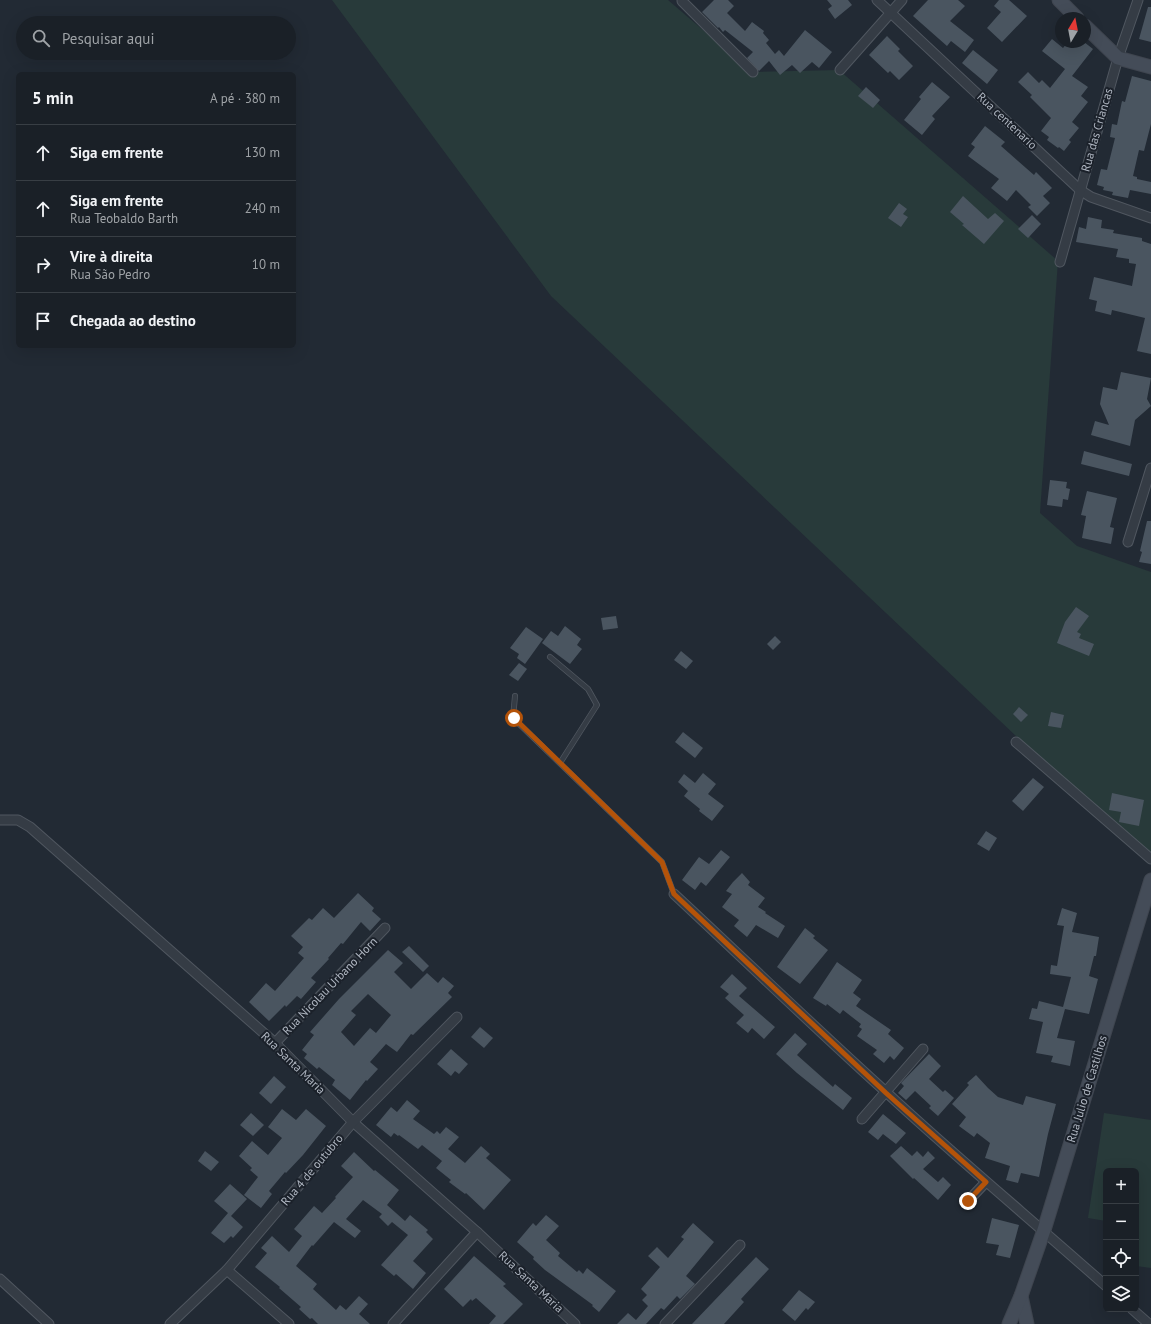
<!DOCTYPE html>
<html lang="pt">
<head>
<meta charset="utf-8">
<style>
	body { margin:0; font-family:"PT Sans",sans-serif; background:#23282f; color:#f1f3f6 }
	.controls { position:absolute; right:12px; bottom:12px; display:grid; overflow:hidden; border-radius:6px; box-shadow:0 4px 16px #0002 }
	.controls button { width:36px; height:36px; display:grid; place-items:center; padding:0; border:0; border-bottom:1px solid #383e44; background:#1a2027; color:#f1f3f6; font:20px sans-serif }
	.compass { position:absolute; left:1055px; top:12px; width:36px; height:36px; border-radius:50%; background:#1a2027; box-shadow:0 4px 16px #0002; rotate:10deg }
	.stop { position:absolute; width:12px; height:12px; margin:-9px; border:3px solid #b45309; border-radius:50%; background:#fff }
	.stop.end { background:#b45309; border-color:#fff; box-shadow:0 1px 4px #0008 }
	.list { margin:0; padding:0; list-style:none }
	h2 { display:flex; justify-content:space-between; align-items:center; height:52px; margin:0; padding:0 16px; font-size:17px }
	h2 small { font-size:13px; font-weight:400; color:#9fa3a7 }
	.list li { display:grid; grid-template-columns:26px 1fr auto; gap:12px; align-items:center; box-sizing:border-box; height:56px; padding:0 16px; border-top:1px solid #383e44 }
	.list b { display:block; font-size:15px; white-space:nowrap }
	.list p { margin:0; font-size:13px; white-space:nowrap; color:#9fa3a7 }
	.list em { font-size:13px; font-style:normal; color:#9fa3a7 }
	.icon { flex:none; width:22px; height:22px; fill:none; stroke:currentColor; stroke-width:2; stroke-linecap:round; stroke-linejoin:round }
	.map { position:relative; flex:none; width:1151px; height:1324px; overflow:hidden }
	.search { position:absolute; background:#1a2027; box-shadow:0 4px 16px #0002; left:16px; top:16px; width:280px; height:44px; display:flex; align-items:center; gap:10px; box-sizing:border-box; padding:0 14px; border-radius:22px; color:#9fa3a7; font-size:15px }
	.panel { position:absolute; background:#1a2027; box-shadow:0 4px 16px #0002; left:16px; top:72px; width:280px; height:276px; border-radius:6px }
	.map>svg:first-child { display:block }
	.green { fill:#283a3a }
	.building { fill:#4a5560; fill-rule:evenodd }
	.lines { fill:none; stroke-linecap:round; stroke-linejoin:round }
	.lane-casing { stroke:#505760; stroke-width:6 }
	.street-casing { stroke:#505760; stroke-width:11 }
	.secondary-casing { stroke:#3f454f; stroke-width:15 }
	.lane { stroke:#353c45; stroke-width:4.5 }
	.street { stroke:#353c45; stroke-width:9 }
	.secondary { stroke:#444c58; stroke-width:13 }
	.route { stroke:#b45309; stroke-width:5 }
	.labels { text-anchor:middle; stroke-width:4; stroke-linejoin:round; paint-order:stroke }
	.street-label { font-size:12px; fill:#b0b7c2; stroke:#1b212a }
</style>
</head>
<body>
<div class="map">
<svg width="1151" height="1324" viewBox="0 0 1151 1324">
	<rect width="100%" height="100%" fill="#222a34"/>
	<!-- green -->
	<g class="green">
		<path d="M 332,0 L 668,0 L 752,72 L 839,70 L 1058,261 L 1040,513 L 1077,546 L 1151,572 L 1151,853 L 1016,736 L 551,296 Z"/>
		<path d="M 1104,1113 L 1151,1120 L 1151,1268 L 1136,1266 L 1136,1171 L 1106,1171 L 1106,1221 L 1088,1218 Z"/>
	</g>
	<!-- building -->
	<g class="building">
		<path d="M 714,0 L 728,0 L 734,6 L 727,13 L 745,31 L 752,22 L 764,31 L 763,33 L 769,40 L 766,43 L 775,54 L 779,50 L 784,56 L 805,30 L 832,52 L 819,68 L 812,62 L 800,73 L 792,65 L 780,75 L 769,61 L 759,71 L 747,58 L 753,52 L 725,30 L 723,32 L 719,27 L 718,28 L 702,12 Z"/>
		<path d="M 827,0 L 848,0 L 852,5 L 835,19 L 828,9 L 832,6 Z"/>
		<path d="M 928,0 L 958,0 L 965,6 L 950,21 L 974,40 L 965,52 L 951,41 L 947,46 L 913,16 Z"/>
		<path d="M 999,0 L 1009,0 L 1027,16 L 1002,42 L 987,28 L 1001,12 L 994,6 Z"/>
		<path d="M 1148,7 L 1151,7 L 1151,42 L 1139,39 Z"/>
		<path d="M 887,36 L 900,49 L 898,51 L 913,66 L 899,80 L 890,71 L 888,73 L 869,55 Z"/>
		<path d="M 1052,39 L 1063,48 L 1068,42 L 1084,42 L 1093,49 L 1072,76 L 1088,87 L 1081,96 L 1088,102 L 1072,122 L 1079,128 L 1069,140 L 1071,142 L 1064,151 L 1059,147 L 1058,148 L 1047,140 L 1049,137 L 1041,131 L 1051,118 L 1030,97 L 1032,95 L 1018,82 L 1028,72 L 1039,83 L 1042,80 L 1050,88 L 1065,69 L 1042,51 Z"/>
		<path d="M 973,50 L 998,70 L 987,84 L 962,63 Z"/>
		<path d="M 1132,76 L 1151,81 L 1151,124 L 1144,151 L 1139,150 L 1133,176 L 1137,177 L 1137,179 L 1151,182 L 1151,194 L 1130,190 L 1128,198 L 1112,195 L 1113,192 L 1103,190 L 1104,187 L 1097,185 L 1101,169 L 1107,170 L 1115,138 L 1110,137 L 1112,124 L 1117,125 L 1122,101 L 1125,102 Z"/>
		<path d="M 932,82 L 950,97 L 932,116 L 935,119 L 922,135 L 904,120 L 921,99 L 919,97 Z"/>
		<path d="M 866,87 L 880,100 L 873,108 L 858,96 Z"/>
		<path d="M 985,126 L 1005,142 L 1001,146 L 1034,175 L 1036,172 L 1052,188 L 1043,196 L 1050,203 L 1037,216 L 1028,207 L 1031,205 L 1016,190 L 1007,201 L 991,188 L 999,179 L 968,156 L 975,147 L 971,144 Z"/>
		<path d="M 963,196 L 988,219 L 995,213 L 1004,221 L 984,244 L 962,225 L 964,224 L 950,212 Z"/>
		<path d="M 899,203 L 907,209 L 903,214 L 908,217 L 901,227 L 888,218 Z"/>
		<path d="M 1032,215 L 1041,224 L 1028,238 L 1018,229 Z"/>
		<path d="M 1088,217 L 1102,220 L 1101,228 L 1114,230 L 1113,233 L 1142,238 L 1142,241 L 1151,244 L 1151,354 L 1137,351 L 1145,318 L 1112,310 L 1111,315 L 1095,311 L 1097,301 L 1089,299 L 1094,277 L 1132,286 L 1136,264 L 1129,263 L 1129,259 L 1116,257 L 1118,249 L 1076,242 L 1079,227 L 1086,229 Z"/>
		<path d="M 1121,372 L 1151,378 L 1147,399 L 1151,406 L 1135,420 L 1130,446 L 1091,435 L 1095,421 L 1109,425 L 1100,404 L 1103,387 L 1117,390 Z"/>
		<path d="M 1084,451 L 1132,464 L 1129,476 L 1081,464 Z"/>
		<path d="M 1050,480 L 1067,482 L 1066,488 L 1070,489 L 1068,500 L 1063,499 L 1062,507 L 1047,505 Z"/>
		<path d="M 1087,491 L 1117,498 L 1110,527 L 1114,528 L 1111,544 L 1082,538 L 1086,516 L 1081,515 Z"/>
		<path d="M 1147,521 L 1151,521 L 1151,564 L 1139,562 L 1142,552 L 1140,551 Z"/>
		<path d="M 1076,607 L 1089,616 L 1077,632 L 1081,634 L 1079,638 L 1094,644 L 1089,656 L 1057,643 L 1065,622 Z"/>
		<path d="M 616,616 L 618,628 L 603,630 L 601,618 Z"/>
		<path d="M 565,626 L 581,639 L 577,645 L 582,649 L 570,664 L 542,643 L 551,631 L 558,636 Z"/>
		<path d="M 526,627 L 543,639 L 525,664 L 517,658 L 519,654 L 510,648 Z"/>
		<path d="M 775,636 L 781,642 L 773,650 L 767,644 Z"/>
		<path d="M 681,651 L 693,661 L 686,669 L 674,660 Z"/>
		<path d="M 519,663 L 527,669 L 518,681 L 509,675 Z"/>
		<path d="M 1019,707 L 1028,715 L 1021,722 L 1013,714 Z"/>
		<path d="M 1051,712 L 1064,715 L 1061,728 L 1048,726 Z"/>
		<path d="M 683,732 L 703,748 L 695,758 L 675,742 Z"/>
		<path d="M 703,773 L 716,784 L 708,794 L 724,806 L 712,821 L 699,811 L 700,809 L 684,796 L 688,791 L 678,782 L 684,774 L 695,783 Z"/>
		<path d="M 1033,778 L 1044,787 L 1023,811 L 1012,801 Z"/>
		<path d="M 1112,793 L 1144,800 L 1139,826 L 1119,822 L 1121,812 L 1109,810 Z"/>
		<path d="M 986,831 L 997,838 L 989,851 L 977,844 Z"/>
		<path d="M 721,850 L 730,857 L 706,886 L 701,882 L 695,890 L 682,880 L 699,857 L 709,864 Z"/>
		<path d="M 742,873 L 750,882 L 748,885 L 765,898 L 758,907 L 766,912 L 765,913 L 785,926 L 778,938 L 756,925 L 747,937 L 734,926 L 739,920 L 722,907 L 732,894 L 726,891 L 733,882 Z"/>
		<path d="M 358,893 L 374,908 L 372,911 L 381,919 L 370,931 L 361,922 L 343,944 L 341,943 L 328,958 L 329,959 L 311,978 L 316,982 L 301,999 L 297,996 L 286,1007 L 285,1005 L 269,1021 L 249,1002 L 266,983 L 275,991 L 304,958 L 298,953 L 303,947 L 291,936 L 309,918 L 312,920 L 323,908 L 334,918 L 335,917 Z"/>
		<path d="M 1062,908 L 1077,913 L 1072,932 L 1099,937 L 1096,956 L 1094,956 L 1089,976 L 1098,979 L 1089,1014 L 1065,1009 L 1057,1038 L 1075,1041 L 1070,1066 L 1051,1062 L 1053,1056 L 1036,1053 L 1043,1022 L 1029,1019 L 1032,1008 L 1037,1009 L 1039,1001 L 1063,1007 L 1071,977 L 1050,974 L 1051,965 L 1057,966 L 1064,926 L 1057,925 Z"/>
		<path d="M 805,928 L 815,936 L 813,938 L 828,950 L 800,984 L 777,967 Z"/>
		<path d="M 409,946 L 429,966 L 423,972 L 402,952 Z"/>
		<path d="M 388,950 L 403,963 L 394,972 L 411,989 L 427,973 L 438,983 L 443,977 L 454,986 L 448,993 L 452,997 L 413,1035 L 411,1034 L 397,1052 L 386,1044 L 370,1062 L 378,1069 L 367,1081 L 366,1080 L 350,1100 L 332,1085 L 335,1080 L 319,1067 L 317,1069 L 304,1058 L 307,1054 L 302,1050 L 314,1035 L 310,1032 L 339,999 ZM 368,994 L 391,1015 L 376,1033 L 370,1028 L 354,1046 L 341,1032 L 356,1015 L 351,1011 Z"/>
		<path d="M 837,962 L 862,980 L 853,993 L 861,999 L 856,1006 L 891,1030 L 888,1034 L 904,1048 L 894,1060 L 890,1056 L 884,1063 L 873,1054 L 877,1050 L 857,1036 L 862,1029 L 859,1027 L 861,1024 L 843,1010 L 840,1014 L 827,1004 L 826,1006 L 813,998 Z"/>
		<path d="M 732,974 L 747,988 L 739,996 L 775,1027 L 764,1039 L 752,1028 L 748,1033 L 736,1023 L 744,1015 L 725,998 L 729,994 L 720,987 Z"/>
		<path d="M 480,1027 L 493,1038 L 484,1048 L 471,1037 Z"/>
		<path d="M 795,1033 L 807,1044 L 797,1055 L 833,1087 L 835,1084 L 852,1098 L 843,1110 L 797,1073 L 776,1054 Z"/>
		<path d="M 451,1049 L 468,1064 L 459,1074 L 455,1071 L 451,1076 L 437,1064 Z"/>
		<path d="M 929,1054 L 941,1066 L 929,1079 L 943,1092 L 945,1090 L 954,1098 L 938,1116 L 929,1108 L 931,1106 L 915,1091 L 906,1100 L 898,1093 L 904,1086 L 901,1083 Z"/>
		<path d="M 976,1075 L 988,1088 L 998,1097 L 1023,1105 L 1026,1096 L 1056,1104 L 1048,1134 L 1039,1177 L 1021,1173 L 1018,1183 L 1006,1180 L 1010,1166 L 985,1158 L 990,1143 L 977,1133 L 974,1137 L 959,1126 L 966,1117 L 952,1104 L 969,1085 L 967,1083 Z"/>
		<path d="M 274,1076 L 286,1087 L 271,1104 L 259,1093 Z"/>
		<path d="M 407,1100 L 420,1111 L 413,1119 L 434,1134 L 437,1131 L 440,1134 L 446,1127 L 459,1137 L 448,1149 L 465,1163 L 481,1146 L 490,1154 L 486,1158 L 511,1180 L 484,1210 L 466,1193 L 465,1194 L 449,1182 L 451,1180 L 436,1168 L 442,1161 L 422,1145 L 418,1149 L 399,1135 L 398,1136 L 394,1133 L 391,1137 L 376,1125 L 391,1107 L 397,1112 Z"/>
		<path d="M 282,1109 L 296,1120 L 306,1109 L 326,1126 L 303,1155 L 286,1173 L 285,1172 L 269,1191 L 272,1194 L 261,1208 L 244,1195 L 258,1177 L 250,1170 L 252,1168 L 239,1156 L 252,1141 L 268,1155 L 282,1138 L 268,1127 Z"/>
		<path d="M 251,1113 L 264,1125 L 253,1136 L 240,1125 Z"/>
		<path d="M 883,1114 L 906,1133 L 896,1144 L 883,1134 L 878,1140 L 868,1132 Z"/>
		<path d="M 901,1146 L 912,1156 L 917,1151 L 923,1157 L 928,1151 L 935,1158 L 923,1169 L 938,1182 L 943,1177 L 951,1185 L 938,1200 L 914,1178 L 913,1179 L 890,1156 Z"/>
		<path d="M 205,1151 L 219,1162 L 211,1171 L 198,1161 Z"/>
		<path d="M 354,1152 L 374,1171 L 375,1170 L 399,1190 L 387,1205 L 405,1221 L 410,1215 L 428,1230 L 426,1232 L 433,1239 L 413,1261 L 426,1273 L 413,1289 L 396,1274 L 394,1276 L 381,1265 L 408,1235 L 392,1222 L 388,1226 L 379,1217 L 382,1214 L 363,1200 L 346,1219 L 361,1231 L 355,1238 L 334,1222 L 313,1246 L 312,1245 L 296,1266 L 317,1284 L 313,1289 L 336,1310 L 340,1305 L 346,1310 L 359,1296 L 368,1304 L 359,1314 L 370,1324 L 318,1324 L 312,1318 L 310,1319 L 299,1309 L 301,1307 L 279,1288 L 280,1287 L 255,1267 L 267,1253 L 261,1248 L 272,1236 L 289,1252 L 302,1236 L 294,1229 L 314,1206 L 322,1213 L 336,1198 L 335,1197 L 353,1177 L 341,1166 Z"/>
		<path d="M 230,1184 L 247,1199 L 231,1216 L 243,1227 L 233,1238 L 231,1236 L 224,1243 L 211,1233 L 228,1213 L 214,1201 Z"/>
		<path d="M 546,1215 L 559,1226 L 546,1240 L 560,1253 L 558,1256 L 577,1272 L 579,1270 L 583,1274 L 587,1268 L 616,1291 L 599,1312 L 592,1306 L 593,1305 L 545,1270 L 533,1259 L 534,1257 L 517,1242 L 533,1223 L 536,1226 Z"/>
		<path d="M 992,1218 L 1019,1225 L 1010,1258 L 996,1255 L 999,1245 L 986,1243 Z"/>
		<path d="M 693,1223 L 714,1242 L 686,1276 L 695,1284 L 680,1299 L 677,1296 L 664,1310 L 661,1308 L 646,1324 L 617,1324 L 628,1313 L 636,1320 L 648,1306 L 642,1300 L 647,1295 L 641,1289 L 660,1267 L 648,1256 L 657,1247 L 668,1258 L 684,1239 L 681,1237 Z"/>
		<path d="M 474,1256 L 506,1284 L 503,1286 L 523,1304 L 503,1324 L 489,1324 L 496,1316 L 476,1298 L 472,1301 L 471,1299 L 463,1307 L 444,1289 Z"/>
		<path d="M 756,1257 L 769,1269 L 741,1299 L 744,1302 L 724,1324 L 692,1324 Z"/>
		<path d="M 799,1290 L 815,1302 L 808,1310 L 806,1308 L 795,1321 L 782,1310 Z"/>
	</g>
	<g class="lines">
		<defs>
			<g id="lane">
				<path d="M 550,657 L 588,689 L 597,705 L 560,763"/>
				<path d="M 515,696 L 513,718 L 662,862 L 674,894"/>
			</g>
			<g id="street">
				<path d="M 683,0 L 682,1 L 753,72"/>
				<path d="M 877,0 L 1080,190 L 1091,197 L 1151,218"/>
				<path d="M 840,70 L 902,0"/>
				<path d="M 1060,262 L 1118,58 L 1138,0"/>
				<path d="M 1128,542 L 1151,468"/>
				<path d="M 1016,742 L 1151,859"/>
				<path d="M 0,820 L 18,820 L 30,827 L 275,1043 L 353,1122 L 477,1232 L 575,1324"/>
				<path d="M 674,894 C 745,960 814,1027 886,1092 C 958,1159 1033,1221 1106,1286"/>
				<path d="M 275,1043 L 385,928"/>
				<path d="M 862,1119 L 923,1049"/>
				<path d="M 968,1201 L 986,1182"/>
				<path d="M 227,1270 L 289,1324"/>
				<path d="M 0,1279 L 49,1324"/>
				<path d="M 1132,1309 L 1149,1324"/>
				<path d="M 170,1324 L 227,1270 L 353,1122 L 457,1017"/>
				<path d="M 393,1324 L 477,1232"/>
				<path d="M 665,1324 L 740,1245"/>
			</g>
			<g id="secondary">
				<path d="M 1059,0 L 1077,18"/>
				<path d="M 1085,26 L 1118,58 L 1151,67"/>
				<path d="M 1021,1296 L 1027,1324"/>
				<path d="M 1009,1324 L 1021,1296 L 1044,1230 L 1151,880"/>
			</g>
		</defs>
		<!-- lane casing -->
		<use href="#lane" class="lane-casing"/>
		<!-- street casing -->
		<use href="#street" class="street-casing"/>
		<!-- secondary casing -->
		<use href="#secondary" class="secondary-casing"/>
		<!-- lane -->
		<use href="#lane" class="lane"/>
		<!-- street -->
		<use href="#street" class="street"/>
		<!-- secondary -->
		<use href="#secondary" class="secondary"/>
	</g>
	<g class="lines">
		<!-- route -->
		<path class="route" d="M 514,718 L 662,862 L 674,894 L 886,1093 L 986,1182 L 968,1201"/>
	</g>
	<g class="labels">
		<!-- street labels -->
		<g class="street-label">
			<text transform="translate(1007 121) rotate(43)" y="4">Rua centenario</text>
			<text transform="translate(1097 130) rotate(-74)" y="4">Rua das Criancas</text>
			<text transform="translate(330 986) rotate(-46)" y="4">Rua Nicolau Urbano Horn</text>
			<text transform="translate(293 1063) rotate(44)" y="4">Rua Santa Maria</text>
			<text transform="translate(1087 1089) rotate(-73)" y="4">Rua Julio de Castilhos</text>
			<text transform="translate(312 1170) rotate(-50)" y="4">Rua 4 de outubro</text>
			<text transform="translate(531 1282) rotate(43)" y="4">Rua Santa Maria</text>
		</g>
	</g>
</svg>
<div class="controls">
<button>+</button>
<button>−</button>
<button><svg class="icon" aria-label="locate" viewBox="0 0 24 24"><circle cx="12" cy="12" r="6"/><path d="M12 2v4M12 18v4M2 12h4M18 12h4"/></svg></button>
<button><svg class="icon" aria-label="layers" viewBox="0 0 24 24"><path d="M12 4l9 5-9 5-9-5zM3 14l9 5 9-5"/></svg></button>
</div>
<svg class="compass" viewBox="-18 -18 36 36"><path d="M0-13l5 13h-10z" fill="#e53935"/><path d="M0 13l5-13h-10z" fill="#9fa3a7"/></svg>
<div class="stop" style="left:514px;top:718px"></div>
<div class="stop end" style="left:968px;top:1201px"></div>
<div class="search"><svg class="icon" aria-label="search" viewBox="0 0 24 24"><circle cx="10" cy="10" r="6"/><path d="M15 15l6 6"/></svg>Pesquisar aqui</div>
<section class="panel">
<h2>5 min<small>A pé · 380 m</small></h2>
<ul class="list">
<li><svg class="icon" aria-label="ahead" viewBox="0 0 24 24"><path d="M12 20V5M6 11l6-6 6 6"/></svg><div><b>Siga em frente</b></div><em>130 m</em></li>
<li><svg class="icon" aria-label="ahead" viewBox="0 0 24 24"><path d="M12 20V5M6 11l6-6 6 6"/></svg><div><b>Siga em frente</b><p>Rua Teobaldo Barth</p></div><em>240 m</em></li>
<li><svg class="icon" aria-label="right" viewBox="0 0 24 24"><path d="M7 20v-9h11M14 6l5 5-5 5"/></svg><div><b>Vire à direita</b><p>Rua São Pedro</p></div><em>10 m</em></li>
<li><svg class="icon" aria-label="arrive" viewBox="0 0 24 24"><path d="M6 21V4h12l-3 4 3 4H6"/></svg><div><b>Chegada ao destino</b></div></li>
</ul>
</section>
</div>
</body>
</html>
